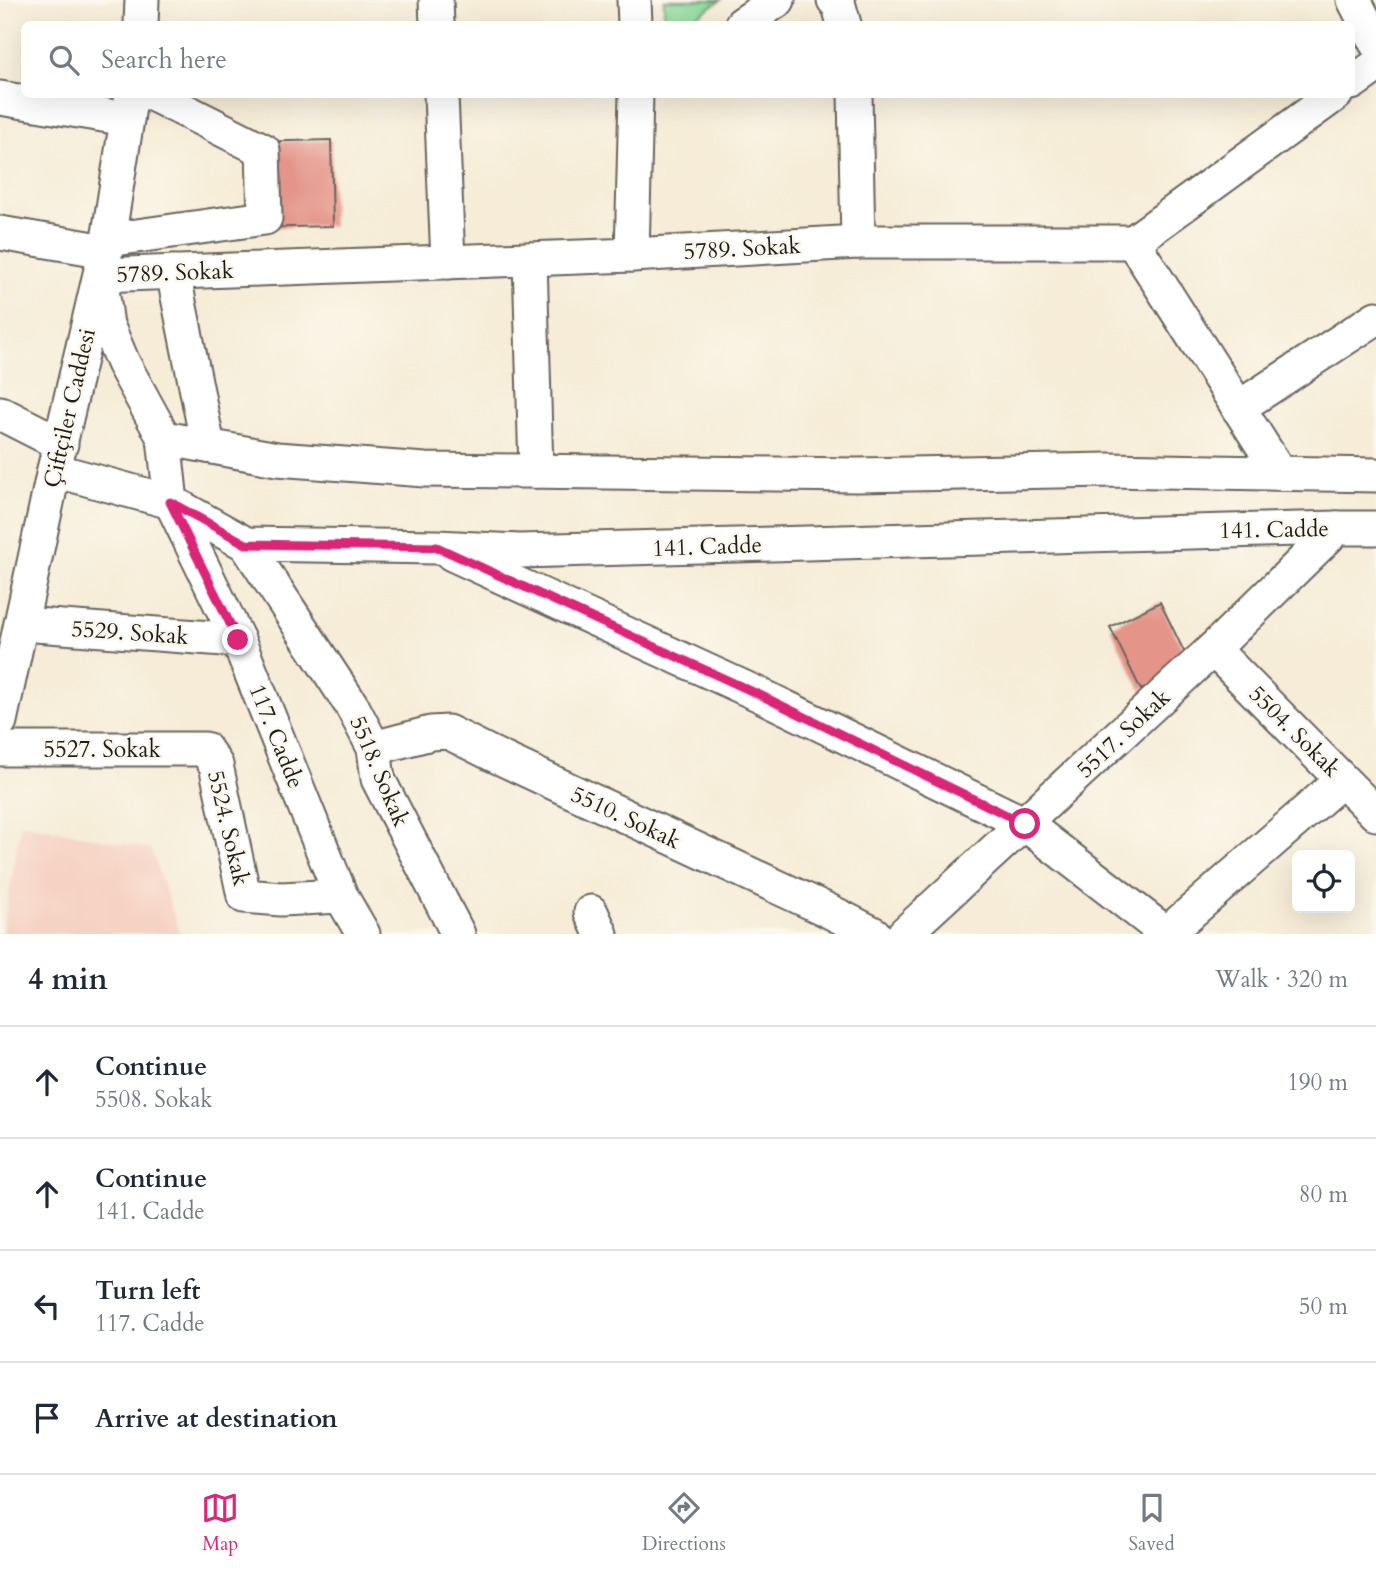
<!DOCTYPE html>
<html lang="en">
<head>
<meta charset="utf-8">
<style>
	body { margin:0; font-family:Cardo,serif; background:#f2f2f3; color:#1f2937 }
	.controls { position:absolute; right:21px; bottom:21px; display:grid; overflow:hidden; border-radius:10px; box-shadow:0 7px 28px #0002 }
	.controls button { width:63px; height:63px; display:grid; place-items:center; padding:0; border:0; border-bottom:2px solid #e0e1e3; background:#fff; color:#1f2937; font:35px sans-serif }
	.stop { position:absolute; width:21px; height:21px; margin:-16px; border:5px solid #db2777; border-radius:50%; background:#fff }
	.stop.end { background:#db2777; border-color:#fff; box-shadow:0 2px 7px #0008 }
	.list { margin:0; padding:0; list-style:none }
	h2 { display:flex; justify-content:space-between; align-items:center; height:91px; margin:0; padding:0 28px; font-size:30px }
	h2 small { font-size:23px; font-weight:400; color:#747a83 }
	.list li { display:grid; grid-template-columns:46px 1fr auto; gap:21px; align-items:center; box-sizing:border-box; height:112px; padding:0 28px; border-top:2px solid #e0e1e3 }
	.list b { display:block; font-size:26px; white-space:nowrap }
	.list p { margin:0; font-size:23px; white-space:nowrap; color:#747a83 }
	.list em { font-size:23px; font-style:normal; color:#747a83 }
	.icon { flex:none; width:38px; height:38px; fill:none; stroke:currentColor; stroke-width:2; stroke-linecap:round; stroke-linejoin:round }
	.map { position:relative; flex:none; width:1376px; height:934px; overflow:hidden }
	.search { position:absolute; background:#fff; box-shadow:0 7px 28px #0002; left:21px; right:21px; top:21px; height:77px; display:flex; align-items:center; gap:18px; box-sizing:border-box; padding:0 24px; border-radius:10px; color:#747a83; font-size:26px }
	.sheet { height:539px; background:#fff }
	nav { display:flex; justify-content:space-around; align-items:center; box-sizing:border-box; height:98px; border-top:2px solid #e0e1e3; background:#fff; font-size:19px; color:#747a83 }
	nav a { display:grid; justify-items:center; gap:4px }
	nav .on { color:#db2777 }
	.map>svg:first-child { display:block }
	.built { fill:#f6d2c3 }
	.green { fill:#8ada99; stroke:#537b5a; stroke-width:2 }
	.building { fill:#e49489 }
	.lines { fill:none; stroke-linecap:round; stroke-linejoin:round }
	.minor-casing { stroke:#68655d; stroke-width:37 }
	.minor { stroke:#fff; stroke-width:33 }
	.route { stroke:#db2777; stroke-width:9 }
	.labels { text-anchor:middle; stroke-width:5; stroke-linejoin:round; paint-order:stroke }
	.street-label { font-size:23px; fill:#1c1c1c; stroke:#fbf7ec }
</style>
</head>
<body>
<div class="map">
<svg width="1376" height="934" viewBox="0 0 1376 934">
	<rect width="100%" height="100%" fill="#fbf7ec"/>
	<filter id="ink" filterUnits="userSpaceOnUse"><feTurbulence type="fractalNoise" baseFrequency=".0143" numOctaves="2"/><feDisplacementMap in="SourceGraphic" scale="14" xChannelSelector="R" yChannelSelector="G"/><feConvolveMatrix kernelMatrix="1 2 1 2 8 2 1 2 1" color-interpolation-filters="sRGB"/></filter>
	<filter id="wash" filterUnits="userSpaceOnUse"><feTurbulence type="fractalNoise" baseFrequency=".00686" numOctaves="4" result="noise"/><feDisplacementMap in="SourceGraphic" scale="28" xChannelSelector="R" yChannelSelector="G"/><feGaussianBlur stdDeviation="1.57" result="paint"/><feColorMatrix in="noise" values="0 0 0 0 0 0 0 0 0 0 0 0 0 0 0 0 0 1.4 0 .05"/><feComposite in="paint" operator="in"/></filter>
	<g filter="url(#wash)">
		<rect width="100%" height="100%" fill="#f6ecd7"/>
		<!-- built -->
		<path class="built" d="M 21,823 L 151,849 L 180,934 L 2,934 Z"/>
		<!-- green -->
		<path class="green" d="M 664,0 L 721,0 L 686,23 L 664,23 Z"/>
		<g id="blocks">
			<!-- building -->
			<g class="building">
				<path d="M 331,140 L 333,226 L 249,228 L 247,142 Z"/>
				<path d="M 1160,602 L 1191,666 L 1141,690 L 1110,627 Z"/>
			</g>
		</g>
	</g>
	<g filter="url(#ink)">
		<use href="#blocks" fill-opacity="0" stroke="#68655d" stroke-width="2"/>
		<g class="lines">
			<defs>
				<g id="minor">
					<path d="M 436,0 L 437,24"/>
					<path d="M 634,0 L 635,24"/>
					<path d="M 834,0 L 839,6 L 844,24"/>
					<path d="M 1354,0 L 1376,43"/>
					<path d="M 141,24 L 142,0"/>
					<path d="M 742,24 L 778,0"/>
					<path d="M 1352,83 L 1376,66"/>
					<path d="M 441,94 L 448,262"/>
					<path d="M 855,94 L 858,242"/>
					<path d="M 0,98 L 127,119"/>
					<path d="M 0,233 L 106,251"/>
					<path d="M 108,240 L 265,218 L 263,150 L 152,94"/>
					<path d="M 1133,242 L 1280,473"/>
					<path d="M 632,255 L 636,94"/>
					<path d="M 530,259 L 536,471"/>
					<path d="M 173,272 L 208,446"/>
					<path d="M 1238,408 L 1376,318"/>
					<path d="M 0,413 L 61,444"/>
					<path d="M 164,438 L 277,459 L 425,470 L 858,475 L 1108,470 L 1376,475"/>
					<path d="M 54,470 L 171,502 L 246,544 L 437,547 L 520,551 L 1337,528 L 1376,528"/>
					<path d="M 246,544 L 352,706 L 374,748 L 378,779 L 458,934"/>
					<path d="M 452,554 L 760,695 L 1025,824 L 1167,934"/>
					<path d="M 22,624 L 238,640"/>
					<path d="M 1213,649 L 1376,814"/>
					<path d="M 0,721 L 54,470 L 108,240 L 131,94"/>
					<path d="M 374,748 L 431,733 L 448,732 L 492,754 L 825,909 L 874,934"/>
					<path d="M 0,749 L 205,749 L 216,765 L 244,896 L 281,899 L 341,896"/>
					<path d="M 591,912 L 601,934"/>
					<path d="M 363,934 L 341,896 L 238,640 L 171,502 L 164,438 L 123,363 L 107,325 L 100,275 L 632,255 L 858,242 L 1133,242 L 1336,94"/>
					<path d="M 904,934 L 1213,649 L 1337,528"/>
					<path d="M 1166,934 L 1342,780"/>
				</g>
			</defs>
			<!-- minor casing -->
			<use href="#minor" class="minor-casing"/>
			<!-- minor -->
			<use href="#minor" class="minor"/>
		</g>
	</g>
	<g class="lines" filter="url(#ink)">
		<!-- route -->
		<path class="route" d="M 238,640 L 170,502 L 246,544 L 437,547 L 760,695 L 1025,824"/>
	</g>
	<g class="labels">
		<!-- street labels -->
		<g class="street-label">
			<text transform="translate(742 248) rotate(-3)" y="8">5789. Sokak</text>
			<text transform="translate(175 272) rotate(-2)" y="8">5789. Sokak</text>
			<text transform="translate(69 408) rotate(-77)" y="8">Çiftçiler Caddesi</text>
			<text transform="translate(1274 529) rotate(-1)" y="8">141. Cadde</text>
			<text transform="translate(707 546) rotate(-2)" y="8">141. Cadde</text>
			<text transform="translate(130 632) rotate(4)" y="8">5529. Sokak</text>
			<text transform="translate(1295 731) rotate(45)" y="8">5504. Sokak</text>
			<text transform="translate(1123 733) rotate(-43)" y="8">5517. Sokak</text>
			<text transform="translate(277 736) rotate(68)" y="8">117. Cadde</text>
			<text x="102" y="757">5527. Sokak</text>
			<text transform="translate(380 771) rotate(67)" y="8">5518. Sokak</text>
			<text transform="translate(626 817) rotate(25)" y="8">5510. Sokak</text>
			<text transform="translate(229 828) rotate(77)" y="8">5524. Sokak</text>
		</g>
	</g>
</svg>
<div class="controls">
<button><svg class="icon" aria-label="locate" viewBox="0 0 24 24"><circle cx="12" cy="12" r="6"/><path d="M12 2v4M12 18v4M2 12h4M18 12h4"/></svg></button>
</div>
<div class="stop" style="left:1025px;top:824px"></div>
<div class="stop end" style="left:238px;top:640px"></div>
<div class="search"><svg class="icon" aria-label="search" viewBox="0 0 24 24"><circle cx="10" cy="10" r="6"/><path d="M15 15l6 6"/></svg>Search here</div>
</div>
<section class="sheet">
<h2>4 min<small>Walk · 320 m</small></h2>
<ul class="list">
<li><svg class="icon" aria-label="ahead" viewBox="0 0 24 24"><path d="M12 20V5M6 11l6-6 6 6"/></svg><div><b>Continue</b><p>5508. Sokak</p></div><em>190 m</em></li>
<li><svg class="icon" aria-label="ahead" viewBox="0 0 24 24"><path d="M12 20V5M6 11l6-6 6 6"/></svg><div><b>Continue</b><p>141. Cadde</p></div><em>80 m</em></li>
<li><svg class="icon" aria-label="left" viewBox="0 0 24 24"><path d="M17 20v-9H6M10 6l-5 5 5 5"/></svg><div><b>Turn left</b><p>117. Cadde</p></div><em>50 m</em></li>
<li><svg class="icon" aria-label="arrive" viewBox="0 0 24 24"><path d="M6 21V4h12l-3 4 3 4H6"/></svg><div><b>Arrive at destination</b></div></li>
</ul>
</section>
<nav>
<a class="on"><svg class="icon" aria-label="map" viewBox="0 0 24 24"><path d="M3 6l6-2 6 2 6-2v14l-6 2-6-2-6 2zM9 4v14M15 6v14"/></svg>Map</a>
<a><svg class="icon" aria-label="directions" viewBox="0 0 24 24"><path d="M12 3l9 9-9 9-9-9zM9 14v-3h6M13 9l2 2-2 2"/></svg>Directions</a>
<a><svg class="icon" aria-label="saved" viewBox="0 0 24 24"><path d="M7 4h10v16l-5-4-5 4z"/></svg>Saved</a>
</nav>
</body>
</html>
